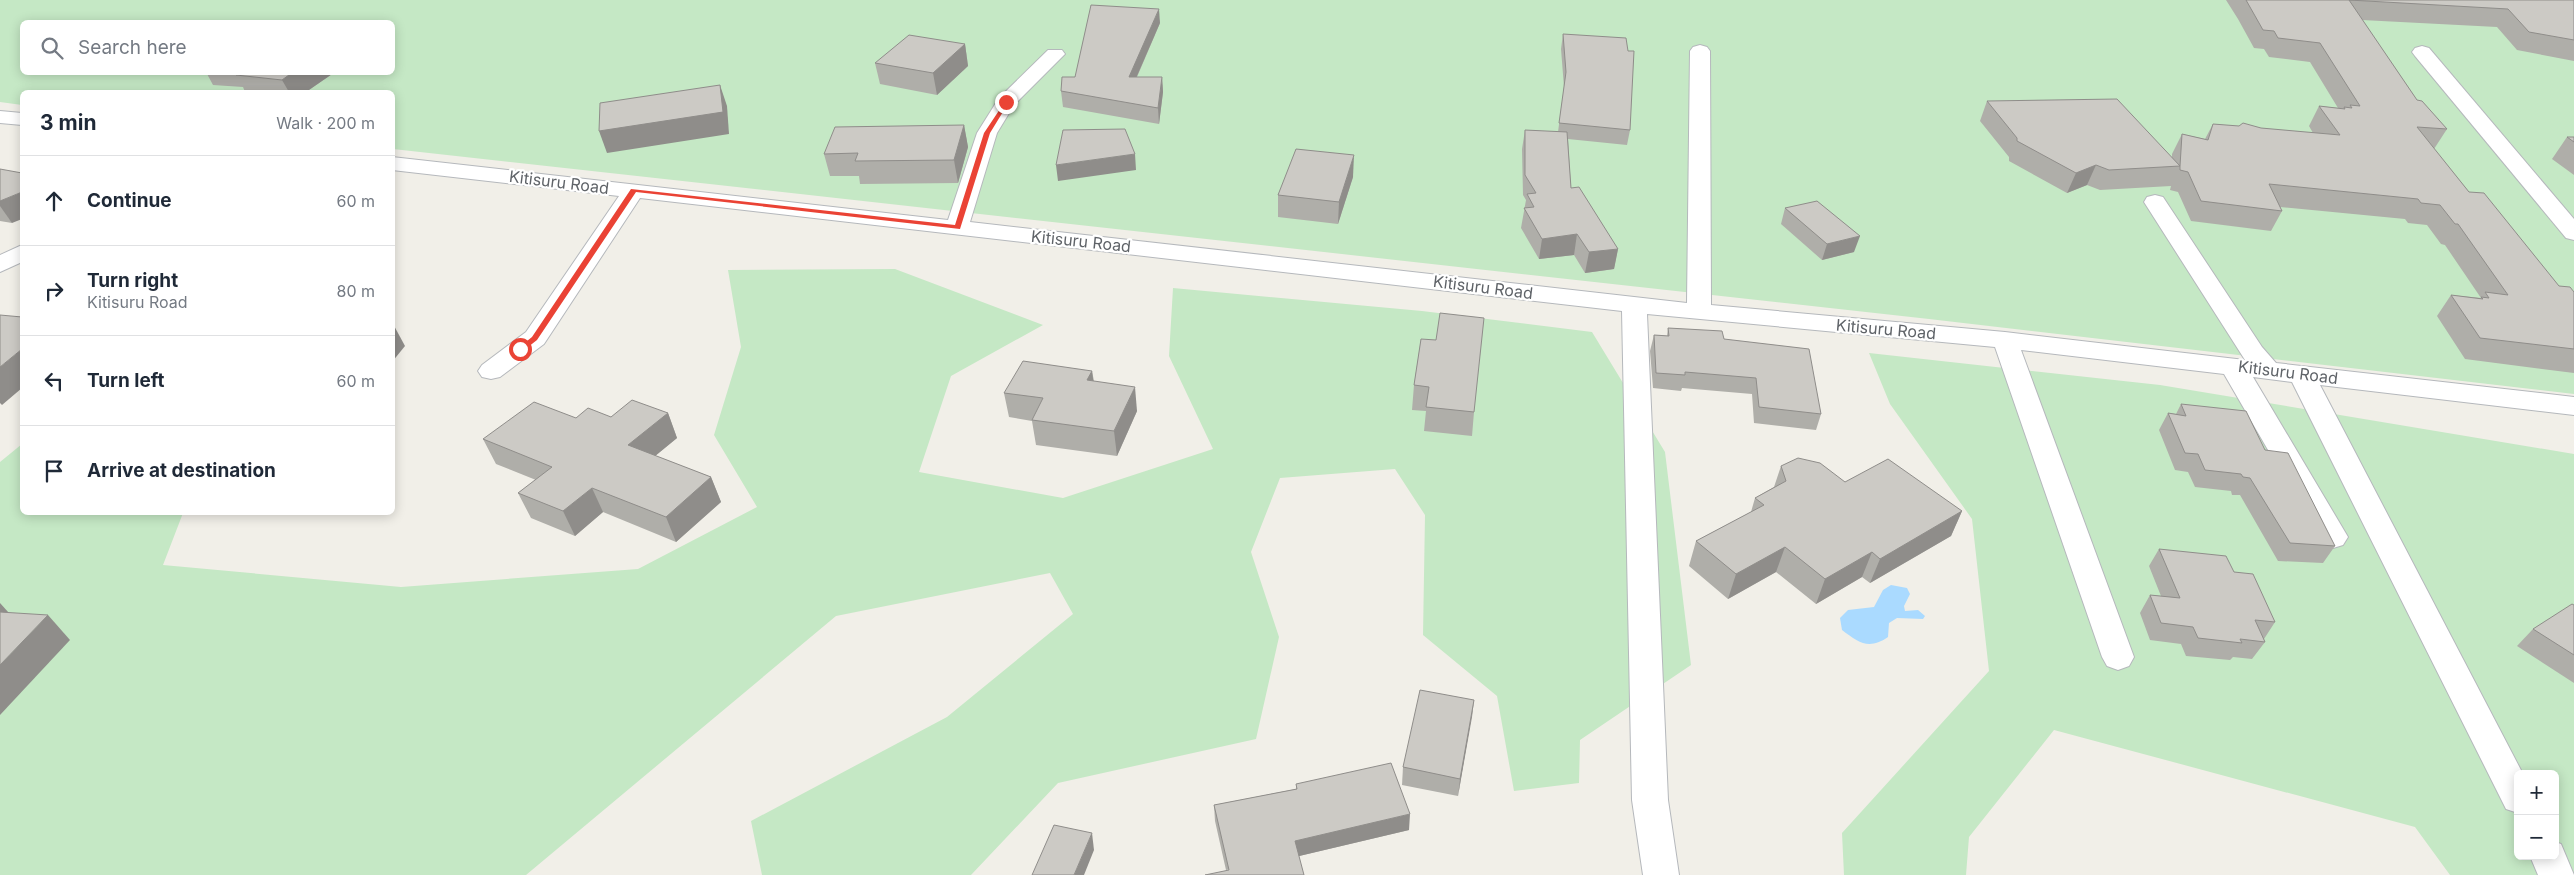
<!DOCTYPE html>
<html lang="en">
<head>
<meta charset="utf-8">
<style>
	body { margin:0; font-family:Inter,sans-serif; background:#f2f2f3; color:#1f2937 }
	.controls { position:absolute; right:15px; bottom:15px; display:grid; overflow:hidden; border-radius:8px; box-shadow:0 2px 12px #0003 }
	.controls button { width:45px; height:45px; display:grid; place-items:center; padding:0; border:0; border-bottom:1px solid #e0e1e3; background:#fff; color:#1f2937; font:25px sans-serif }
	.stop { position:absolute; width:15px; height:15px; margin:-11px; border:4px solid #ea4335; border-radius:50%; background:#fff }
	.stop.end { background:#ea4335; border-color:#fff; box-shadow:0 1px 5px #0008 }
	.list { margin:0; padding:0; list-style:none }
	h2 { display:flex; justify-content:space-between; align-items:center; height:65px; margin:0; padding:0 20px; font-size:21px }
	h2 small { font-size:16px; font-weight:400; color:#747a83 }
	.list li { display:grid; grid-template-columns:32px 1fr auto; gap:15px; align-items:center; box-sizing:border-box; height:90px; padding:0 20px; border-top:1px solid #e0e1e3 }
	.list b { display:block; font-size:19px; white-space:nowrap }
	.list p { margin:0; font-size:16px; white-space:nowrap; color:#747a83 }
	.list em { font-size:16px; font-style:normal; color:#747a83 }
	.icon { flex:none; width:28px; height:28px; fill:none; stroke:currentColor; stroke-width:2; stroke-linecap:round; stroke-linejoin:round }
	.map { position:relative; flex:none; width:2574px; height:875px; overflow:hidden }
	.search { position:absolute; background:#fff; box-shadow:0 2px 12px #0003; left:20px; top:20px; width:375px; height:55px; display:flex; align-items:center; gap:12px; box-sizing:border-box; padding:0 18px; border-radius:8px; color:#747a83; font-size:19px }
	.panel { position:absolute; background:#fff; box-shadow:0 2px 12px #0003; left:20px; top:90px; width:375px; height:425px; border-radius:8px }
	.map>svg:first-child { display:block }
	.green { fill:#c5e8c5; fill-rule:evenodd }
	.water { fill:#aadaff }
	.lines { fill:none; stroke-linecap:round; stroke-linejoin:round }
	.minor-casing { stroke:#b5b8bc; stroke-width:2 }
	.minor { fill:#fff; fill-rule:evenodd }
	.wall { fill:#afaea9 }
	.shaded-wall { fill:#8f8d8a }
	.building { fill:#cccac5; stroke:#8f8d8a }
	.route { fill:#ea4335 }
	.labels { text-anchor:middle; stroke-width:4.5; stroke-linejoin:round; paint-order:stroke }
	.street-label { font-size:16px; fill:#5f6368; stroke:#fff }
</style>
</head>
<body>
<div class="map">
<svg width="2574" height="875" viewBox="0 0 2574 875">
	<rect width="100%" height="100%" fill="#f1efe8"/>
	<!-- green -->
	<g class="green">
		<path d="M 0,0 L 2574,0 L 2574,394 L 1929,319 L 393,149 L 392,92 L 22,92 L 22,105 L 0,102 ZM 22,22 L 392,22 L 392,72 L 22,72 Z"/>
		<path d="M 895,269 L 1043,325 L 951,376 L 919,472 L 1063,498 L 1213,449 L 1169,356 L 1173,288 L 1422,311 L 1592,332 L 1665,452 L 1691,665 L 1580,740 L 1579,783 L 1514,791 L 1497,696 L 1423,635 L 1425,515 L 1395,469 L 1280,478 L 1251,552 L 1279,637 L 1256,739 L 1058,783 L 971,875 L 762,875 L 751,821 L 947,717 L 1073,614 L 1050,573 L 836,616 L 526,875 L 0,875 L 0,462 L 22,444 L 22,512 L 183,513 L 163,565 L 401,587 L 638,569 L 757,507 L 714,435 L 741,347 L 728,270 Z"/>
		<path d="M 1869,353 L 2160,385 L 2574,454 L 2574,875 L 2450,875 L 2415,827 L 2054,730 L 1969,837 L 1966,875 L 1844,875 L 1842,833 L 1989,671 L 1972,519 L 1890,404 ZM 2518,774 L 2555,774 L 2555,856 L 2518,856 Z"/>
	</g>
	<!-- water -->
	<path class="water" d="M 1891,585 L 1907,588 L 1910,594 L 1904,606 L 1905,611 L 1918,610 L 1925,616 L 1923,619 L 1897,618 L 1889,623 L 1888,637 C 1869,650 1859,643 1842,630 L 1840,618 L 1848,610 L 1874,607 L 1883,590 Z"/>
	<g class="lines">
		<defs>
			<g id="minor">
				<path d="M 1700,45 L 1707,47 L 1710,51 L 1711,305 L 2005,332 L 2245,360 L 2144,202 L 2147,197 L 2155,195 L 2163,197 L 2262,347 L 2276,363 L 2574,397 L 2574,415 L 2320,385 L 2523,774 L 2518,774 L 2518,813 L 2506,809 L 2292,382 L 2253,377 L 2348,537 L 2343,545 L 2333,548 L 2323,545 L 2224,374 L 2021,350 L 2134,657 L 2129,666 L 2118,670 L 2107,666 L 2102,657 L 1995,347 L 1647,314 L 1668,800 L 1679,875 L 1643,875 L 1632,800 L 1622,311 L 640,198 L 544,344 L 500,377 L 491,379 L 482,377 L 478,371 L 482,365 L 526,332 L 619,196 L 392,170 L 392,157 L 948,220 L 977,133 L 999,98 L 1048,50 L 1062,50 L 1065,54 L 1014,105 L 997,133 L 970,222 L 1687,303 L 1690,51 L 1693,47 Z"/>
				<path d="M 2422,46 L 2429,48 L 2574,219 L 2574,240 L 2566,238 L 2415,56 L 2412,52 L 2415,48 Z"/>
				<path d="M 0,111 L 22,113 L 22,125 L 0,123 Z"/>
				<path d="M 22,245 L 22,262 L 0,272 L 0,255 Z"/>
				<path d="M 2555,842 L 2561,844 L 2574,875 L 2538,875 L 2530,856 L 2555,856 Z"/>
			</g>
		</defs>
		<!-- minor casing -->
		<use href="#minor" class="minor-casing"/>
		<!-- minor -->
		<use href="#minor" class="minor"/>
	</g>
	<!-- wall -->
	<g class="wall">
		<path d="M 2226,0 L 2574,0 L 2574,61 L 2517,50 L 2497,27 L 2362,20 L 2417,100 L 2447,129 L 2434,149 L 2469,192 L 2559,286 L 2574,292 L 2574,373 L 2465,359 L 2437,316 L 2451,295 L 2481,298 L 2445,245 L 2441,244 L 2427,225 L 2408,223 L 2405,219 L 2280,207 L 2282,211 L 2271,231 L 2191,221 L 2178,192 L 2170,190 L 2171,186 L 2100,190 L 2087,185 L 2067,193 L 2009,161 L 2009,157 L 1980,121 L 1987,101 L 2172,157 L 2172,154 L 2182,134 L 2205,139 L 2213,124 L 2313,133 L 2309,126 L 2319,106 L 2338,108 L 2310,62 L 2269,57 L 2264,49 L 2254,48 L 2238,19 Z"/>
		<path d="M 1160,23 L 1137,77 L 1162,77 L 1163,92 L 1159,124 L 1063,107 L 1061,91 L 1075,77 Z"/>
		<path d="M 1563,34 L 1630,130 L 1627,145 L 1568,139 L 1571,188 L 1618,249 L 1614,269 L 1585,273 L 1574,255 L 1539,259 L 1521,228 L 1526,200 L 1523,195 L 1522,149 L 1525,130 L 1558,132 L 1564,87 L 1561,49 Z"/>
		<path d="M 965,44 L 968,66 L 937,95 L 880,84 L 875,63 Z"/>
		<path d="M 206,72 L 335,72 L 306,92 L 245,92 L 243,87 L 213,85 Z"/>
		<path d="M 964,125 L 968,147 L 958,183 L 860,184 L 859,176 L 830,176 L 824,154 Z"/>
		<path d="M 2567,137 L 2574,137 L 2574,175 L 2552,159 Z"/>
		<path d="M 0,169 L 12,223 L 0,221 Z"/>
		<path d="M 1353,177 L 1338,224 L 1278,217 L 1278,195 Z"/>
		<path d="M 1785,208 L 1854,252 L 1822,260 L 1781,224 Z"/>
		<path d="M 1668,328 L 1724,339 L 1821,414 L 1816,430 L 1754,423 L 1752,394 L 1682,388 L 1681,391 L 1653,388 L 1650,351 L 1654,335 L 1667,336 Z"/>
		<path d="M 1421,339 L 1474,412 L 1472,436 L 1424,431 L 1426,411 L 1412,410 L 1414,385 Z"/>
		<path d="M 1092,371 L 1094,381 L 1137,411 L 1117,456 L 1036,445 L 1032,421 L 1009,417 L 1004,393 Z"/>
		<path d="M 2181,404 L 2265,450 L 2335,546 L 2323,563 L 2278,561 L 2240,495 L 2232,495 L 2231,491 L 2195,487 L 2188,472 L 2175,470 L 2159,430 L 2168,413 L 2176,414 Z"/>
		<path d="M 668,413 L 677,438 L 655,456 L 711,477 L 721,502 L 676,542 L 603,512 L 575,536 L 531,518 L 518,493 L 536,480 L 496,464 L 483,439 L 576,418 L 611,417 Z"/>
		<path d="M 1781,466 L 1845,482 L 1962,511 L 1951,536 L 1870,583 L 1862,577 L 1816,604 L 1776,572 L 1728,599 L 1689,566 L 1696,541 L 1751,512 L 1755,498 L 1774,487 Z"/>
		<path d="M 2159,549 L 2234,572 L 2275,622 L 2264,639 L 2265,642 L 2252,659 L 2233,657 L 2230,660 L 2186,656 L 2181,644 L 2150,640 L 2140,613 L 2150,595 L 2161,596 L 2149,566 Z"/>
		<path d="M 2574,605 L 2574,683 L 2517,646 L 2533,629 Z"/>
		<path d="M 1474,700 L 1458,796 L 1402,785 L 1403,767 Z"/>
		<path d="M 1296,784 L 1409,830 L 1299,856 L 1226,870 L 1215,821 L 1214,805 L 1296,789 Z"/>
	</g>
	<!-- shaded-wall -->
	<g class="shaded-wall">
		<path d="M 1159,9 L 1160,23 L 1130,92 L 1129,77 Z"/>
		<path d="M 965,44 L 968,66 L 937,95 L 933,73 Z"/>
		<path d="M 293,72 L 335,72 L 306,92 L 289,92 L 282,80 Z"/>
		<path d="M 1162,77 L 1163,92 L 1159,124 L 1158,108 Z"/>
		<path d="M 720,85 L 727,106 L 729,134 L 607,153 L 599,131 Z"/>
		<path d="M 964,125 L 968,147 L 958,183 L 954,160 Z"/>
		<path d="M 1135,154 L 1136,170 L 1058,181 L 1056,165 Z"/>
		<path d="M 1354,155 L 1353,177 L 1338,224 L 1339,202 Z"/>
		<path d="M 2096,165 L 2087,185 L 2067,193 L 2076,173 Z"/>
		<path d="M 22,192 L 22,219 L 12,223 L 0,206 L 0,201 Z"/>
		<path d="M 1577,234 L 1574,255 L 1539,259 L 1542,239 Z"/>
		<path d="M 1860,236 L 1854,252 L 1822,260 L 1827,244 Z"/>
		<path d="M 1618,249 L 1614,269 L 1585,273 L 1589,252 Z"/>
		<path d="M 392,322 L 405,346 L 392,362 Z"/>
		<path d="M 22,349 L 22,388 L 2,405 L 0,403 L 0,367 Z"/>
		<path d="M 1092,371 L 1095,395 L 1087,380 Z"/>
		<path d="M 1135,387 L 1137,411 L 1117,456 L 1114,431 Z"/>
		<path d="M 668,413 L 677,438 L 638,470 L 628,445 Z"/>
		<path d="M 711,477 L 721,502 L 676,542 L 666,517 Z"/>
		<path d="M 592,488 L 603,512 L 575,536 L 563,511 Z"/>
		<path d="M 1962,511 L 1951,536 L 1870,583 L 1880,559 Z"/>
		<path d="M 1785,547 L 1776,572 L 1728,599 L 1736,574 Z"/>
		<path d="M 1872,552 L 1862,577 L 1816,604 L 1825,579 Z"/>
		<path d="M 0,603 L 18,623 L 0,630 Z"/>
		<path d="M 48,615 L 70,640 L 0,715 L 0,665 Z"/>
		<path d="M 1474,700 L 1472,717 L 1458,796 L 1460,779 Z"/>
		<path d="M 1410,814 L 1409,830 L 1295,857 L 1295,841 Z"/>
		<path d="M 1092,833 L 1094,850 L 1084,875 L 1074,875 Z"/>
	</g>
	<!-- building -->
	<g class="building">
		<path d="M 2246,0 L 2574,0 L 2574,40 L 2529,32 L 2508,9 L 2349,0 L 2417,100 L 2422,101 L 2447,129 L 2417,127 L 2469,192 L 2484,193 L 2559,286 L 2570,287 L 2574,292 L 2574,349 L 2480,338 L 2451,295 L 2483,299 L 2481,297 L 2489,298 L 2485,292 L 2508,295 L 2458,224 L 2455,224 L 2440,205 L 2421,203 L 2418,199 L 2269,184 L 2282,211 L 2201,201 L 2188,172 L 2180,170 L 2180,166 L 2109,170 L 2096,165 L 2076,173 L 2017,141 L 2017,138 L 1987,101 L 2117,99 L 2180,166 L 2182,134 L 2208,140 L 2213,124 L 2239,126 L 2243,123 L 2261,128 L 2340,135 L 2319,106 L 2345,109 L 2344,107 L 2352,108 L 2350,105 L 2360,106 L 2320,43 L 2278,38 L 2274,31 L 2263,30 Z"/>
		<path d="M 1091,5 L 1159,9 L 1129,77 L 1162,77 L 1158,108 L 1061,91 L 1062,77 L 1075,77 Z"/>
		<path d="M 1563,34 L 1626,38 L 1628,51 L 1634,51 L 1630,130 L 1559,123 L 1566,72 Z"/>
		<path d="M 909,35 L 965,44 L 933,73 L 875,63 Z"/>
		<path d="M 241,72 L 293,72 L 282,80 L 236,75 Z"/>
		<path d="M 720,85 L 723,112 L 599,131 L 600,103 Z"/>
		<path d="M 964,125 L 954,160 L 855,161 L 858,153 L 824,154 L 835,127 Z"/>
		<path d="M 1125,129 L 1135,154 L 1056,165 L 1063,130 Z"/>
		<path d="M 1525,130 L 1567,132 L 1571,188 L 1579,187 L 1618,249 L 1589,252 L 1577,234 L 1542,239 L 1524,208 L 1534,207 L 1527,194 L 1536,193 L 1525,175 Z"/>
		<path d="M 2567,137 L 2574,137 L 2574,142 Z"/>
		<path d="M 1296,149 L 1354,155 L 1339,202 L 1278,195 Z"/>
		<path d="M 0,169 L 22,173 L 22,192 L 0,201 Z"/>
		<path d="M 1817,201 L 1860,236 L 1827,244 L 1785,208 Z"/>
		<path d="M 1440,313 L 1484,318 L 1474,412 L 1426,407 L 1429,387 L 1414,385 L 1421,339 L 1436,340 Z"/>
		<path d="M 0,315 L 22,317 L 22,349 L 0,367 Z"/>
		<path d="M 1668,328 L 1722,331 L 1724,339 L 1809,349 L 1821,414 L 1759,407 L 1756,378 L 1685,372 L 1685,375 L 1656,373 L 1654,335 L 1669,336 Z"/>
		<path d="M 1023,361 L 1092,371 L 1087,380 L 1135,387 L 1114,431 L 1032,420 L 1043,398 L 1004,393 Z"/>
		<path d="M 632,400 L 668,413 L 628,445 L 711,477 L 666,517 L 592,488 L 563,511 L 518,493 L 552,467 L 483,439 L 534,402 L 576,418 L 588,408 L 611,417 Z"/>
		<path d="M 2181,404 L 2246,411 L 2265,450 L 2288,453 L 2335,546 L 2290,543 L 2250,478 L 2243,477 L 2241,474 L 2205,470 L 2198,454 L 2185,453 L 2168,413 L 2186,416 Z"/>
		<path d="M 1798,458 L 1820,463 L 1845,482 L 1888,459 L 1962,511 L 1880,559 L 1872,552 L 1825,579 L 1785,547 L 1736,574 L 1696,541 L 1764,505 L 1755,498 L 1786,481 L 1781,466 Z"/>
		<path d="M 2159,549 L 2226,556 L 2234,572 L 2253,574 L 2275,622 L 2255,620 L 2265,642 L 2240,639 L 2242,643 L 2198,638 L 2193,627 L 2161,623 L 2150,595 L 2180,598 Z"/>
		<path d="M 2572,604 L 2574,605 L 2574,655 L 2533,629 Z"/>
		<path d="M 0,612 L 48,615 L 0,665 Z"/>
		<path d="M 1420,690 L 1474,700 L 1460,779 L 1403,767 Z"/>
		<path d="M 1391,763 L 1410,814 L 1295,841 L 1304,875 L 1205,875 L 1229,870 L 1214,805 L 1297,789 L 1296,784 Z"/>
		<path d="M 1054,825 L 1092,833 L 1074,875 L 1032,875 Z"/>
	</g>
	<!-- route -->
	<path class="route" d="M 1006,100 L 1009,102 L 990,133 L 960,229 L 636,192 L 537,340 L 523,351 L 517,349 L 532,337 L 631,189 L 955,225 L 984,133 Z"/>
	<g class="labels">
		<!-- street labels -->
		<g class="street-label">
			<text transform="translate(559 182) rotate(7)" y="6">Kitisuru Road</text>
			<text transform="translate(1081 241) rotate(6)" y="6">Kitisuru Road</text>
			<text transform="translate(1483 287) rotate(7)" y="6">Kitisuru Road</text>
			<text transform="translate(1886 329) rotate(5)" y="6">Kitisuru Road</text>
			<text transform="translate(2288 372) rotate(7)" y="6">Kitisuru Road</text>
		</g>
	</g>
</svg>
<div class="controls">
<button>+</button>
<button>−</button>
</div>
<div class="stop" style="left:520px;top:349px"></div>
<div class="stop end" style="left:1006px;top:102px"></div>
<div class="search"><svg class="icon" aria-label="search" viewBox="0 0 24 24"><circle cx="10" cy="10" r="6"/><path d="M15 15l6 6"/></svg>Search here</div>
<section class="panel">
<h2>3 min<small>Walk · 200 m</small></h2>
<ul class="list">
<li><svg class="icon" aria-label="ahead" viewBox="0 0 24 24"><path d="M12 20V5M6 11l6-6 6 6"/></svg><div><b>Continue</b></div><em>60 m</em></li>
<li><svg class="icon" aria-label="right" viewBox="0 0 24 24"><path d="M7 20v-9h11M14 6l5 5-5 5"/></svg><div><b>Turn right</b><p>Kitisuru Road</p></div><em>80 m</em></li>
<li><svg class="icon" aria-label="left" viewBox="0 0 24 24"><path d="M17 20v-9H6M10 6l-5 5 5 5"/></svg><div><b>Turn left</b></div><em>60 m</em></li>
<li><svg class="icon" aria-label="arrive" viewBox="0 0 24 24"><path d="M6 21V4h12l-3 4 3 4H6"/></svg><div><b>Arrive at destination</b></div></li>
</ul>
</section>
</div>
</body>
</html>
